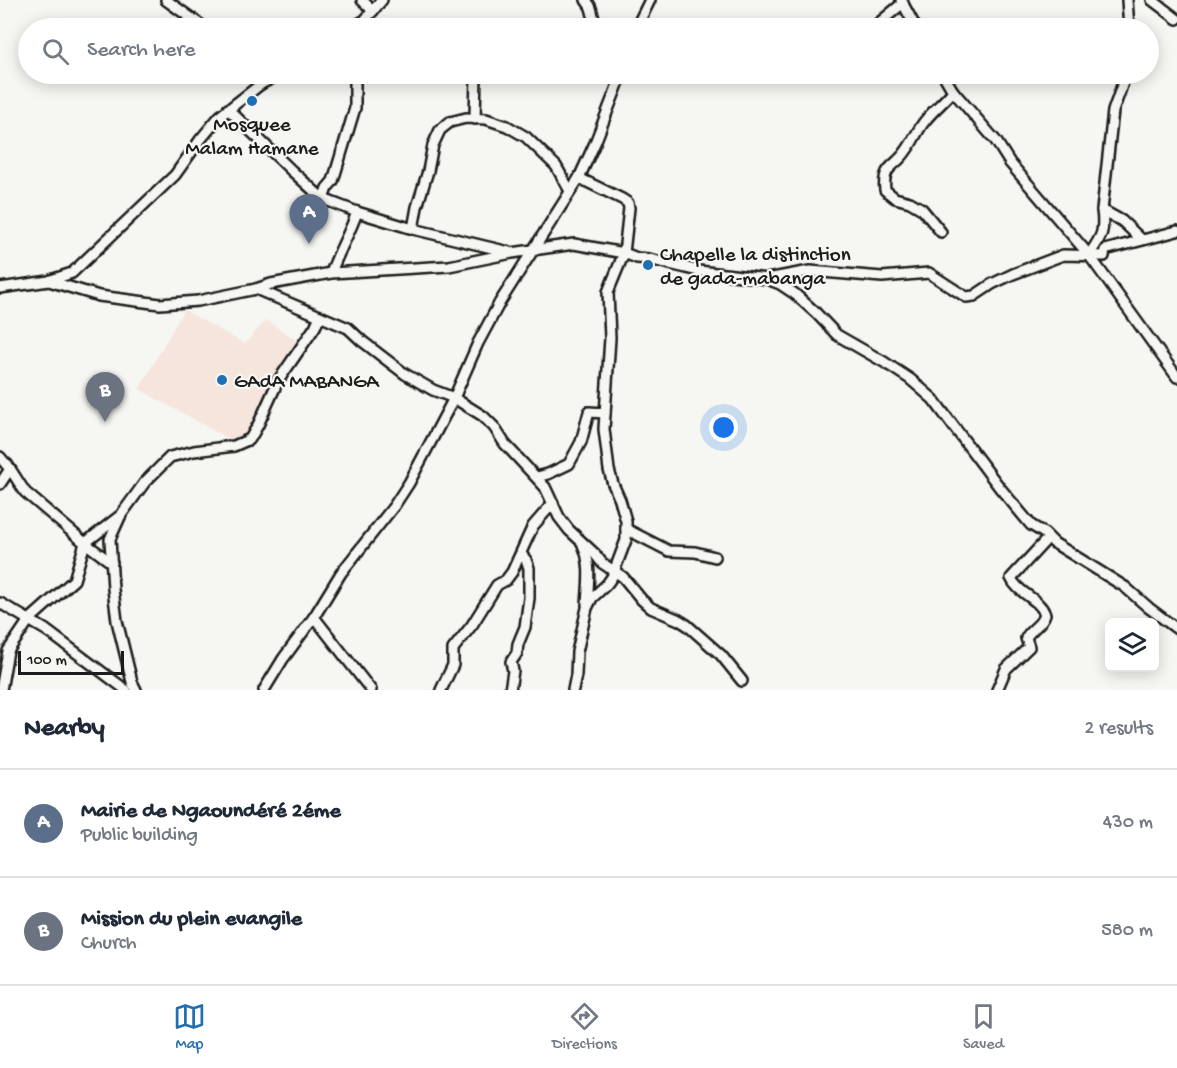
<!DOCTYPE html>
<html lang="en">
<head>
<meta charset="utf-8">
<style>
	body { margin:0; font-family:"Gochi Hand",sans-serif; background:#f6f6f7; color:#1f2937 }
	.controls { position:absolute; right:18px; bottom:18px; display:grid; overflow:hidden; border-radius:9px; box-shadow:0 3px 15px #0003 }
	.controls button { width:54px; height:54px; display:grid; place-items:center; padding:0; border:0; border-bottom:2px solid #e0e1e3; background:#fff; color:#1f2937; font:30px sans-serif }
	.scale { position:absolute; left:18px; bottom:15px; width:106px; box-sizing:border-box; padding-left:6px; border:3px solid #1c1c1c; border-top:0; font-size:16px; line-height:21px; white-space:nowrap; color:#1c1c1c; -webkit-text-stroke:4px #f6f6f2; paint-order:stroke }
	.you { position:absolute; left:724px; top:428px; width:21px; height:21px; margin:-15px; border:4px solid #fff; border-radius:50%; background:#1a73e8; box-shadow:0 0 0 9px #1a73e833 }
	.badge { display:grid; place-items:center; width:39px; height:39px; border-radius:50%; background:#1f6fb2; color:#fff; font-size:20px; font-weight:700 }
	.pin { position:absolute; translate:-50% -50px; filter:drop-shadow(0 2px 3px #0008) }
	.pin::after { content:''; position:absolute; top:32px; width:21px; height:18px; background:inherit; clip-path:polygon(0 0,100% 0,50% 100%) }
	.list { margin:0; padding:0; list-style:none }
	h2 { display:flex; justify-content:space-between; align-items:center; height:78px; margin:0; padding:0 24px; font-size:26px }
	h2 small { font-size:20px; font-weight:400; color:#747a83 }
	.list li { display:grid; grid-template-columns:39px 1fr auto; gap:18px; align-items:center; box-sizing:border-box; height:108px; padding:0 24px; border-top:2px solid #e0e1e3 }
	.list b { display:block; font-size:22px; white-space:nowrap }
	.list p { margin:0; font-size:20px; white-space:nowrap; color:#747a83 }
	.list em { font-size:20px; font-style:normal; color:#747a83 }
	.icon { flex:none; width:33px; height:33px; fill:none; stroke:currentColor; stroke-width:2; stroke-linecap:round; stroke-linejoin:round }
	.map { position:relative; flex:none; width:1177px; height:690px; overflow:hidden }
	.search { position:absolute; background:#fff; box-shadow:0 3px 15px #0003; left:18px; right:18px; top:18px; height:66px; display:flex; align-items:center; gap:15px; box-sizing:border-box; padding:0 21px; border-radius:33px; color:#747a83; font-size:22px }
	.sheet { height:294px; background:#fff }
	nav { display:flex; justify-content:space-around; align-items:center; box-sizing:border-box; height:84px; border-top:2px solid #e0e1e3; background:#fff; font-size:16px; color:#747a83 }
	nav a { display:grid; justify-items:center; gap:3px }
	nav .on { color:#1f6fb2 }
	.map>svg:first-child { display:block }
	.built { fill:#f6e5dd }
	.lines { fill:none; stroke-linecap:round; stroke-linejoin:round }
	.minor-casing { stroke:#1c1c1c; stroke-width:14 }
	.minor { stroke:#f6f6f2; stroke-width:9 }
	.poi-dot { fill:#1f6fb2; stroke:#f6f6f2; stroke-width:2 }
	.labels { text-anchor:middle; stroke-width:4.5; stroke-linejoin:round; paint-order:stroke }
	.poi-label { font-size:21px; fill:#1c1c1c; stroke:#f6f6f2; text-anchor:start }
</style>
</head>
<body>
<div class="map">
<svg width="1177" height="690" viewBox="0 0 1177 690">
	<rect width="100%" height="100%" fill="#f6f6f2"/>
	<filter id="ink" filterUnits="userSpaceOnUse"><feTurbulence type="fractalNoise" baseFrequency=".0167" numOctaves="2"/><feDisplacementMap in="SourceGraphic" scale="12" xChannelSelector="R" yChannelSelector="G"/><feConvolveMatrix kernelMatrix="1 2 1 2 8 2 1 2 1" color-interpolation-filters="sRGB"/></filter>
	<g filter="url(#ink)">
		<!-- built -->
		<path class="built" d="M 184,310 L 245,344 L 266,320 L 297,341 L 281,364 L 250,434 L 234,442 L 139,389 Z"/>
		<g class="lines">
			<defs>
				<g id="minor">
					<path d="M 166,0 L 205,28"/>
					<path d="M 362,0 L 373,11"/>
					<path d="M 586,0 C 588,3 590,5 591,8 C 594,17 593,24 602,28"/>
					<path d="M 901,0 L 916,28"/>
					<path d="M 1127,0 L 1129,28"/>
					<path d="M 1152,0 L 1177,19"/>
					<path d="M 352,28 L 365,20 L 382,0"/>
					<path d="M 636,28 L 650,0"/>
					<path d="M 873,28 L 903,3"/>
					<path d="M 250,74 L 261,84"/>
					<path d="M 355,74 L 355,108 L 333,181 L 327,188 L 323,199 L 357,212 L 413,229 L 509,252"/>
					<path d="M 943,74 L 953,91 L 996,141 L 1010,163 L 1089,255 L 1177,377"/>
					<path d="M 228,109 L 292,171 L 323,199"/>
					<path d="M 475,119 L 476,74"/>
					<path d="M 1102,210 L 1122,221 L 1142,240"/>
					<path d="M 413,229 L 417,207 L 428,171 L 433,145 L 440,130 L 450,122 L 466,118 L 486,119 L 507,126 L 526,137 L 556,166 L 570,191"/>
					<path d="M 941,232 L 922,209 L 910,202 L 895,198 L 885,190 C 882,165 895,168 906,151 C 913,142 917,131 924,122 C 932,111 944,102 953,91"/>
					<path d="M 1089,255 C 1101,237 1105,233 1102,210 L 1113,111 L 1126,74"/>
					<path d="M 331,273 C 338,252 350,233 357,212"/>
					<path d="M 767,279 L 810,271 L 882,277 L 929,273 L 966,297 L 974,296 L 992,284 L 1013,274 L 1063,255 L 1104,256 L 1105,250 L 1177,231"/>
					<path d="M 51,280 L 72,273 L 175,175 L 200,140 L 220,116 L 261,84 L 280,74"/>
					<path d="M 0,288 L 49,281 L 99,296 L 160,304 L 198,301 L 256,289 L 271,284 L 331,273 L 449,266 L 512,253 L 574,244 L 624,253 L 637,258 L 649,259 L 699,271 L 767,279 L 780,284 L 795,294 L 816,313 L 837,335 L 884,362 L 910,379 L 933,399 L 1000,488 L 1031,525 L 1044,533 L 1054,543 L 1125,587 L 1149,608 L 1177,629"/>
					<path d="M 256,289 L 348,328 L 362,341 L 405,374 L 433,390 L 454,398 L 483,416 L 494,427 L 505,444 L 545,487 L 559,517 L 569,530 L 595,554 L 602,563 L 623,577 L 642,600 L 651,608 L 679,620 L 687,625 L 721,655 L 742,681"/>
					<path d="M 0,457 L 10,469 L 0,484"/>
					<path d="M 7,464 L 25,492 L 85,543 L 112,563"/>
					<path d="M 537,477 L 548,474 L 569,464 L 581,442 L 589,412 L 605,413"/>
					<path d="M 120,517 L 110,539 L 113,589 L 117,621 L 132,682 L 136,690"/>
					<path d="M 626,529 L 669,551 L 695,552 L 715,557"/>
					<path d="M 583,545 C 592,565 588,584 587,605"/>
					<path d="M 0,603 L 46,630 L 126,690"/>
					<path d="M 314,617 L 371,690"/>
					<path d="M 1,690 L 8,651 L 29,620 L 74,580 L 85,543 L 121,515 L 145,482 L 170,457 L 194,451 L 234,446 L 250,439 L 258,425 L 278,381 L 315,327 L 320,316"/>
					<path d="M 264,690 L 283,659 L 314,617 L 341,573 L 394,506 L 409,483 L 454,398 L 478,343 L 500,302 L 579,178 L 595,143 L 622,74"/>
					<path d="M 441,690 L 453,665 L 453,649 L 472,625 L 497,585 L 506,580 L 512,572 L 533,526 L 553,503"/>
					<path d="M 510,690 L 513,671 L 511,662 L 517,653 L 518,644 L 525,627 L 529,598 L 529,568 L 526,560 L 521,554"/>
					<path d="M 573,690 L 576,675 L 577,652 L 587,608 L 592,598 L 607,584 L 612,577 L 626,540 L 626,521 L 620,500 L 613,484 L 609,470 L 604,429 L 610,338 L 608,292 L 624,253 L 629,208 L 628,203 L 622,199 L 579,178"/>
					<path d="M 997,690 L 1006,669 L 1029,647 L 1026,638 C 1030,629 1042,625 1045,614 C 1039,598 1018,594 1011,578 L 1048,538"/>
				</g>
			</defs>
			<!-- minor casing -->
			<use href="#minor" class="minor-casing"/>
			<!-- minor -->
			<use href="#minor" class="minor"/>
		</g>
	</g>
	<!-- markers -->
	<g class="poi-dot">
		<circle cx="252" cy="101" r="6"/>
		<circle cx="648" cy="265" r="6"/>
		<circle cx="222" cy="380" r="6"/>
	</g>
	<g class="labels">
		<!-- poi labels -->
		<g class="poi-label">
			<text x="252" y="130" text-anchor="middle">Mosquee<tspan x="252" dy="24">Malam Hamane</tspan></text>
			<text x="660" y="260">Chapelle la distinction<tspan x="660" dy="24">de gada-mabanga</tspan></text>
			<text x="234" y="387">GAdA MABANGA</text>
		</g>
	</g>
</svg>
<div class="controls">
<button><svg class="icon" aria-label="layers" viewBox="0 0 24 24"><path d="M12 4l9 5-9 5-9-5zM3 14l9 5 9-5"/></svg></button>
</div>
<div class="scale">100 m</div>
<div class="you"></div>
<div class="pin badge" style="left:309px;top:244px;background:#5c6f8a">A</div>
<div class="pin badge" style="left:105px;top:422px;background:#6b7280">B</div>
<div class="search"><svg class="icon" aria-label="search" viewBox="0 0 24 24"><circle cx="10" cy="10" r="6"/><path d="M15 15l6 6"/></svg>Search here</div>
</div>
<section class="sheet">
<h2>Nearby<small>2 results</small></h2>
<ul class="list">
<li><span class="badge" style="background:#5c6f8a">A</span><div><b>Mairie de Ngaoundéré 2éme</b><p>Public building</p></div><em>430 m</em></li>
<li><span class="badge" style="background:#6b7280">B</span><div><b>Mission du plein evangile</b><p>Church</p></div><em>580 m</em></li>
</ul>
</section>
<nav>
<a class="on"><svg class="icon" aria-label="map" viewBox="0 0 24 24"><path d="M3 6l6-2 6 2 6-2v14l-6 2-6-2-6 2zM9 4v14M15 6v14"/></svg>Map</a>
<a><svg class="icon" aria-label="directions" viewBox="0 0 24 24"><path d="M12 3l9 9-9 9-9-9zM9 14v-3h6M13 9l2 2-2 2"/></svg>Directions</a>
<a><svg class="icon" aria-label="saved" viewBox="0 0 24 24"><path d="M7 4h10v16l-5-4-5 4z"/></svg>Saved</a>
</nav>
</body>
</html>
